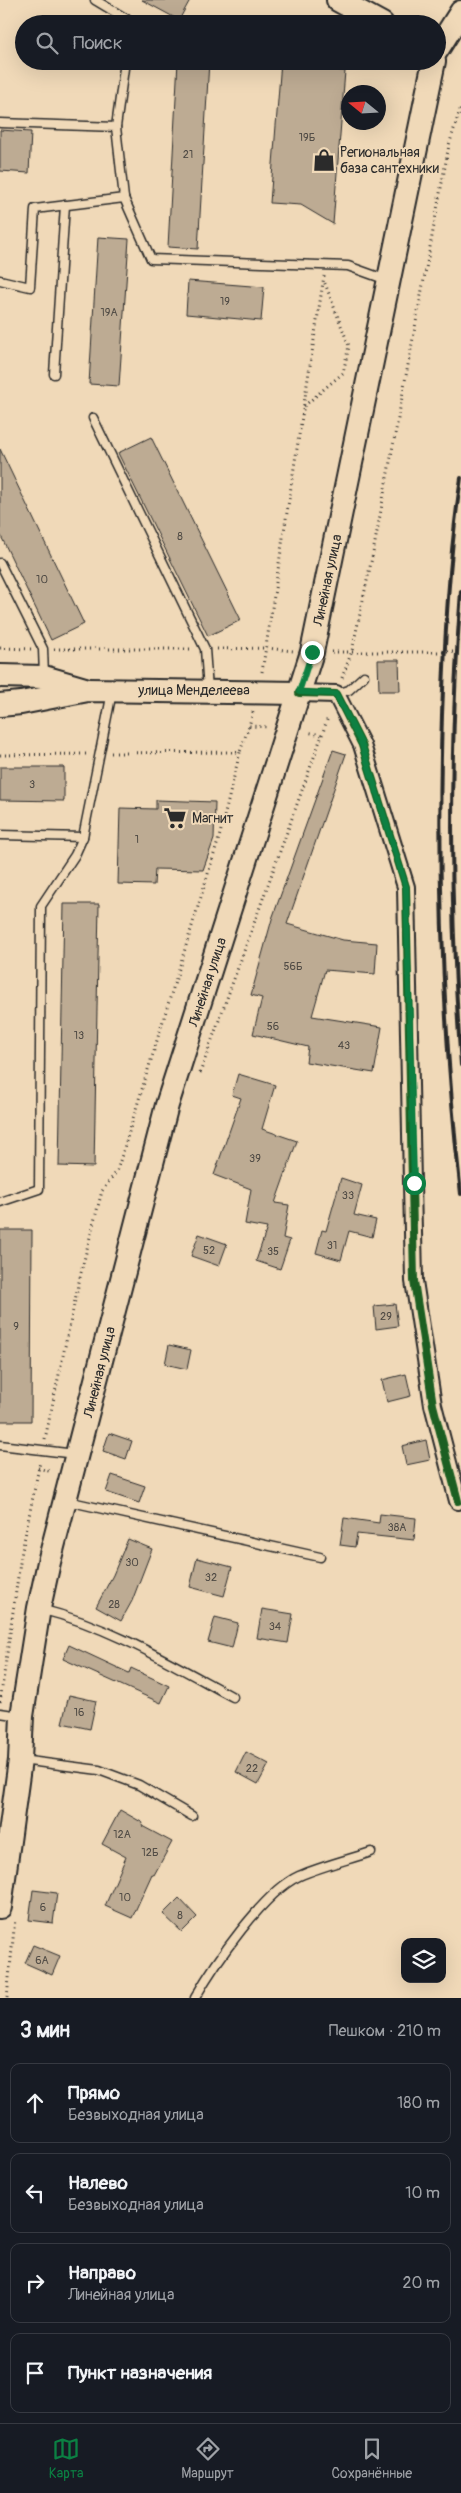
<!DOCTYPE html>
<html lang="ru">
<head>
<meta charset="utf-8">
<style>
	body { margin:0; font-family:Pangolin,sans-serif; background:#20242c; color:#f1f3f6 }
	.controls { position:absolute; right:15px; bottom:15px; display:grid; overflow:hidden; border-radius:10px; box-shadow:0 5px 20px #0002 }
	.controls button { width:45px; height:45px; display:grid; place-items:center; padding:0; border:0; border-bottom:1px solid #363941; background:#171b24; color:#f1f3f6; font:25px sans-serif }
	.compass { position:absolute; left:341px; top:85px; width:45px; height:45px; border-radius:50%; background:#171b24; box-shadow:0 5px 20px #0002; rotate:288deg }
	.stop { position:absolute; width:15px; height:15px; margin:-11px; border:4px solid #0b8043; border-radius:50%; background:#fff }
	.stop.end { background:#0b8043; border-color:#fff; box-shadow:0 1px 5px #0008 }
	.list { margin:0; padding:0; list-style:none }
	h2 { display:flex; justify-content:space-between; align-items:center; height:65px; margin:0; padding:0 20px; font-size:21px }
	h2 small { font-size:16px; font-weight:400; color:#9ea1a6 }
	.list li { display:grid; grid-template-columns:32px 1fr auto; gap:15px; align-items:center; box-sizing:border-box; height:80px; margin:0 10px 10px; padding:0 10px; border:1px solid #363941; border-radius:10px }
	.list b { display:block; font-size:19px; white-space:nowrap }
	.list p { margin:0; font-size:16px; white-space:nowrap; color:#9ea1a6 }
	.list em { font-size:16px; font-style:normal; color:#9ea1a6 }
	.icon { flex:none; width:28px; height:28px; fill:none; stroke:currentColor; stroke-width:2; stroke-linecap:round; stroke-linejoin:round }
	.map { position:relative; flex:none; width:461px; height:1998px; overflow:hidden }
	.search { position:absolute; background:#171b24; box-shadow:0 5px 20px #0002; left:15px; right:15px; top:15px; height:55px; display:flex; align-items:center; gap:12px; box-sizing:border-box; padding:0 18px; border-radius:28px; color:#9ea1a6; font-size:19px }
	.sheet { height:425px; background:#171b24 }
	nav { display:flex; justify-content:space-around; align-items:center; box-sizing:border-box; height:70px; border-top:1px solid #363941; background:#171b24; font-size:14px; color:#9ea1a6 }
	nav a { display:grid; justify-items:center; gap:2px }
	nav .on { color:#0b8043 }
	.map>svg:first-child { display:block }
	.building { fill:#bdab93; stroke:#2b2b2b }
	.lines { fill:none; stroke-linecap:round; stroke-linejoin:round }
	.service-casing { stroke:#2b2b2b; stroke-width:11 }
	.minor-casing { stroke:#2b2b2b; stroke-width:20 }
	.secondary-casing { stroke:#2b2b2b; stroke-width:26 }
	.path { stroke:#2b2b2b; stroke-width:3; stroke-dasharray:1 4; stroke-linecap:butt }
	.service { stroke:#f0d9b8; stroke-width:8 }
	.minor { stroke:#f0d9b8; stroke-width:16 }
	.secondary { stroke:#f0d9b8; stroke-width:22 }
	.rail { stroke:#2b2b2b; stroke-width:4 }
	.cycleway-casing { stroke:#f0d9b8; stroke-width:11 }
	.cycleway { stroke:#1b5e20; stroke-width:8 }
	.route { stroke:#0b8043; stroke-width:6 }
	.labels { text-anchor:middle; stroke-width:4; stroke-linejoin:round; paint-order:stroke }
	.number-label { font-size:11px; fill:#504b45 }
	.poi-label { font-size:14px; fill:#2b2b2b; stroke:#f0d9b8; text-anchor:start }
	.street-label { font-size:14px; fill:#2b2b2b; stroke:#f0d9b8 }
</style>
</head>
<body>
<div class="map">
<svg width="461" height="1998" viewBox="0 0 461 1998">
	<rect width="100%" height="100%" fill="#f0d9b8"/>
	<filter id="ink" filterUnits="userSpaceOnUse"><feTurbulence type="fractalNoise" baseFrequency=".02" numOctaves="2"/><feDisplacementMap in="SourceGraphic" scale="10" xChannelSelector="R" yChannelSelector="G"/><feConvolveMatrix kernelMatrix="1 2 1 2 8 2 1 2 1" color-interpolation-filters="sRGB"/></filter>
	<g filter="url(#ink)">
		<!-- building -->
		<g class="building">
			<path d="M 142,0 L 190,0 L 179,20 Z"/>
			<path d="M 178,61 L 209,61 L 198,249 L 168,247 Z"/>
			<path d="M 281,61 L 318,61 L 331,70 L 345,71 L 333,224 L 301,205 L 270,203 Z"/>
			<path d="M 0,130 L 31,132 L 29,173 L 0,171 Z"/>
			<path d="M 98,237 L 129,239 L 119,386 L 89,384 Z"/>
			<path d="M 188,281 L 264,287 L 261,321 L 186,314 Z"/>
			<path d="M 151,437 L 241,620 L 208,636 L 118,453 Z"/>
			<path d="M 0,449 L 84,624 L 51,640 L 0,534 Z"/>
			<path d="M 378,660 L 399,660 L 400,691 L 379,691 Z"/>
			<path d="M 333,750 L 346,754 L 287,924 L 343,940 L 377,943 L 375,974 L 325,970 L 312,1016 L 382,1027 L 374,1073 L 306,1062 L 308,1047 L 253,1034 L 262,998 L 251,995 L 272,919 Z"/>
			<path d="M 0,767 L 64,767 L 64,801 L 0,800 Z"/>
			<path d="M 156,800 L 215,802 L 214,839 L 203,870 L 155,869 L 154,885 L 118,884 L 120,808 L 156,809 Z"/>
			<path d="M 64,904 L 99,904 L 94,1167 L 59,1166 Z"/>
			<path d="M 238,1074 L 275,1085 L 262,1129 L 297,1141 L 275,1203 L 289,1205 L 283,1238 L 290,1240 L 280,1269 L 256,1261 L 267,1228 L 245,1224 L 251,1189 L 214,1175 L 241,1098 L 232,1095 Z"/>
			<path d="M 341,1178 L 362,1185 L 354,1215 L 376,1220 L 372,1237 L 349,1231 L 341,1260 L 316,1253 L 322,1230 L 326,1231 Z"/>
			<path d="M 0,1230 L 32,1230 L 31,1421 L 0,1421 Z"/>
			<path d="M 199,1234 L 227,1244 L 219,1266 L 191,1256 Z"/>
			<path d="M 395,1304 L 398,1326 L 376,1329 L 374,1306 Z"/>
			<path d="M 169,1345 L 191,1350 L 187,1369 L 165,1364 Z"/>
			<path d="M 406,1374 L 411,1396 L 387,1402 L 382,1380 Z"/>
			<path d="M 109,1433 L 132,1441 L 126,1459 L 103,1451 Z"/>
			<path d="M 426,1440 L 430,1460 L 406,1465 L 402,1446 Z"/>
			<path d="M 112,1475 L 145,1486 L 139,1503 L 106,1492 Z"/>
			<path d="M 380,1514 L 416,1518 L 414,1540 L 357,1534 L 355,1547 L 340,1545 L 344,1518 L 379,1523 Z"/>
			<path d="M 128,1539 L 152,1549 L 132,1601 L 121,1621 L 96,1607 L 113,1575 Z"/>
			<path d="M 197,1558 L 232,1567 L 224,1596 L 190,1587 Z"/>
			<path d="M 262,1609 L 293,1614 L 288,1643 L 257,1638 Z"/>
			<path d="M 215,1617 L 238,1623 L 232,1648 L 208,1642 Z"/>
			<path d="M 69,1645 L 129,1673 L 131,1668 L 169,1686 L 161,1703 L 63,1659 Z"/>
			<path d="M 69,1695 L 96,1701 L 90,1729 L 62,1723 Z"/>
			<path d="M 246,1752 L 269,1764 L 258,1784 L 236,1772 Z"/>
			<path d="M 120,1810 L 143,1823 L 142,1826 L 172,1842 L 154,1875 L 152,1874 L 132,1918 L 105,1906 L 126,1857 L 102,1844 Z"/>
			<path d="M 33,1890 L 57,1893 L 53,1923 L 29,1920 Z"/>
			<path d="M 179,1898 L 197,1917 L 182,1932 L 163,1914 Z"/>
			<path d="M 33,1945 L 60,1956 L 52,1975 L 25,1963 Z"/>
		</g>
		<g class="lines">
			<defs>
				<g id="service">
					<path d="M 95,0 L 130,21 L 130,24"/>
					<path d="M 0,123 L 116,127 L 124,198 L 151,259 L 348,266 L 387,280"/>
					<path d="M 116,127 L 125,61"/>
					<path d="M 0,280 L 30,287 L 35,209 L 124,198"/>
					<path d="M 54,374 L 65,205"/>
					<path d="M 93,418 L 205,649 L 208,690"/>
					<path d="M 0,563 L 43,649 L 44,675"/>
					<path d="M 336,694 L 349,690 L 364,676"/>
					<path d="M 0,835 L 83,837"/>
					<path d="M 0,1202 L 39,1189 L 41,906 L 75,855 L 83,837 L 112,692"/>
					<path d="M 0,1445 L 75,1454"/>
					<path d="M 67,1501 L 320,1557"/>
					<path d="M 40,1609 C 109,1626 172,1664 233,1697"/>
					<path d="M 0,1713 L 20,1716"/>
					<path d="M 21,1760 L 99,1770 L 139,1785 L 192,1816"/>
					<path d="M 195,1998 C 214,1964 264,1892 299,1876 C 322,1866 347,1860 371,1852"/>
				</g>
				<path id="minor" d="M 299,693 L 336,694 L 362,745 L 406,887 L 414,1281 L 433,1405 L 458,1501"/>
				<g id="secondary">
					<path d="M 338,0 L 382,24"/>
					<path d="M 437,50 L 461,12"/>
					<path d="M 0,676 L 44,677 L 85,689"/>
					<path d="M 0,705 L 21,703 L 88,690 L 299,693"/>
					<path d="M 0,1907 L 20,1760 L 22,1716 L 39,1608 L 49,1562 L 167,1105 L 312,652 L 434,61"/>
				</g>
			</defs>
			<!-- service casing -->
			<use href="#service" class="service-casing"/>
			<!-- minor casing -->
			<use href="#minor" class="minor-casing"/>
			<!-- secondary casing -->
			<use href="#secondary" class="secondary-casing"/>
			<!-- path -->
			<g class="path">
				<path d="M 304,406 L 343,373 L 349,346 L 324,281"/>
				<path d="M 0,648 L 31,649"/>
				<path d="M 54,649 L 193,649"/>
				<path d="M 217,649 L 267,648 L 293,651"/>
				<path d="M 332,652 L 461,652"/>
				<path d="M 262,672 L 324,276"/>
				<path d="M 342,678 L 352,651 L 373,553 L 449,145 L 461,107"/>
				<path d="M 253,712 L 249,726 L 269,727"/>
				<path d="M 322,735 L 328,717"/>
				<path d="M 111,753 L 240,752 L 249,726"/>
				<path d="M 0,755 L 87,754"/>
				<path d="M 200,1073 L 322,735 L 307,732"/>
				<path d="M 45,1439 L 82,1268 L 102,1191 L 117,1171 L 219,838 L 240,752"/>
				<path d="M 38,1468 L 52,1472"/>
				<path d="M 0,1702 L 21,1556 L 40,1462"/>
				<path d="M 7,1998 L 15,1919"/>
			</g>
			<!-- service -->
			<use href="#service" class="service"/>
			<!-- minor -->
			<use href="#minor" class="minor"/>
			<!-- secondary -->
			<use href="#secondary" class="secondary"/>
			<!-- rail -->
			<g class="rail">
				<path d="M 461,478 C 449,556 445,636 442,715 C 437,875 443,1035 461,1194"/>
				<path d="M 461,591 C 449,749 449,906 461,1065"/>
			</g>
			<defs>
				<path id="cycleway" d="M 299,693 L 336,694 L 362,745 L 406,887 L 414,1281 L 433,1405 L 458,1501"/>
			</defs>
			<!-- cycleway casing -->
			<use href="#cycleway" class="cycleway-casing"/>
			<!-- cycleway -->
			<use href="#cycleway" class="cycleway"/>
		</g>
	</g>
	<g class="lines" filter="url(#ink)">
		<!-- route -->
		<path class="route" d="M 312,652 L 299,692 L 336,694 L 362,745 L 406,887 L 414,1183"/>
	</g>
	<!-- icons -->
	<defs>
		<symbol id="shop-bare" viewBox="-9 -9 18 18"><path d="M-5-2.5h2.3a2.7 3.5 0 0 1 5.4 0H5L5.5 6h-11ZM-1.5-2.5h3a1.5 2.3 0 0 0-3 0Z" fill="#2b2b2b" stroke="#f0d9b8" stroke-width="2.5" paint-order="stroke"/></symbol>
		<symbol id="supermarket-bare" viewBox="-9 -9 18 18"><path d="M-6-5.5h2.5l.6 2H6L4.5 2H-2.5L-4.4-4H-6ZM-1.5 3.2a1.3 1.3 0 1 0 .1 0ZM3 3.2a1.3 1.3 0 1 0 .1 0Z" fill="#2b2b2b" stroke="#f0d9b8" stroke-width="2.5" paint-order="stroke"/></symbol>
	</defs>
	<g fill-rule="evenodd">
		<use href="#shop-bare" x="308" y="144" width="32" height="32"/>
		<use href="#supermarket-bare" x="159" y="802" width="32" height="32"/>
	</g>
	<g class="labels">
		<!-- number labels -->
		<g class="number-label">
			<text x="307" y="141">19Б</text>
			<text x="188" y="158">21</text>
			<text x="225" y="305">19</text>
			<text x="109" y="316">19А</text>
			<text x="180" y="540">8</text>
			<text x="42" y="583">10</text>
			<text x="32" y="788">3</text>
			<text x="137" y="843">1</text>
			<text x="293" y="970">56Б</text>
			<text x="273" y="1030">56</text>
			<text x="79" y="1039">13</text>
			<text x="344" y="1049">43</text>
			<text x="255" y="1162">39</text>
			<text x="348" y="1199">33</text>
			<text x="332" y="1249">31</text>
			<text x="209" y="1254">52</text>
			<text x="273" y="1255">35</text>
			<text x="386" y="1320">29</text>
			<text x="16" y="1330">9</text>
			<text x="397" y="1531">38А</text>
			<text x="132" y="1566">30</text>
			<text x="211" y="1581">32</text>
			<text x="114" y="1608">28</text>
			<text x="275" y="1630">34</text>
			<text x="79" y="1716">16</text>
			<text x="252" y="1772">22</text>
			<text x="122" y="1838">12А</text>
			<text x="150" y="1856">12Б</text>
			<text x="125" y="1901">10</text>
			<text x="43" y="1911">6</text>
			<text x="180" y="1919">8</text>
			<text x="42" y="1964">6А</text>
		</g>
		<!-- poi labels -->
		<g class="poi-label">
			<text x="340" y="157">Региональная<tspan x="340" dy="16">база сантехники</tspan></text>
			<text x="192" y="823">Магнит</text>
		</g>
		<!-- street labels -->
		<g class="street-label">
			<text transform="translate(327 580) rotate(-78)" y="5">Линейная улица</text>
			<text x="194" y="695">улица Менделеева</text>
			<text transform="translate(207 982) rotate(-72)" y="5">Линейная улица</text>
			<text transform="translate(99 1372) rotate(-76)" y="5">Линейная улица</text>
		</g>
	</g>
</svg>
<div class="controls">
<button><svg class="icon" aria-label="layers" viewBox="0 0 24 24"><path d="M12 4l9 5-9 5-9-5zM3 14l9 5 9-5"/></svg></button>
</div>
<svg class="compass" viewBox="-18 -18 36 36"><path d="M0-13l5 13h-10z" fill="#e53935"/><path d="M0 13l5-13h-10z" fill="#9ea1a6"/></svg>
<div class="stop" style="left:414px;top:1183px"></div>
<div class="stop end" style="left:312px;top:652px"></div>
<div class="search"><svg class="icon" aria-label="search" viewBox="0 0 24 24"><circle cx="10" cy="10" r="6"/><path d="M15 15l6 6"/></svg>Поиск</div>
</div>
<section class="sheet">
<h2>3 мин<small>Пешком · 210 m</small></h2>
<ul class="list">
<li><svg class="icon" aria-label="ahead" viewBox="0 0 24 24"><path d="M12 20V5M6 11l6-6 6 6"/></svg><div><b>Прямо</b><p>Безвыходная улица</p></div><em>180 m</em></li>
<li><svg class="icon" aria-label="left" viewBox="0 0 24 24"><path d="M17 20v-9H6M10 6l-5 5 5 5"/></svg><div><b>Налево</b><p>Безвыходная улица</p></div><em>10 m</em></li>
<li><svg class="icon" aria-label="right" viewBox="0 0 24 24"><path d="M7 20v-9h11M14 6l5 5-5 5"/></svg><div><b>Направо</b><p>Линейная улица</p></div><em>20 m</em></li>
<li><svg class="icon" aria-label="arrive" viewBox="0 0 24 24"><path d="M6 21V4h12l-3 4 3 4H6"/></svg><div><b>Пункт назначения</b></div></li>
</ul>
</section>
<nav>
<a class="on"><svg class="icon" aria-label="map" viewBox="0 0 24 24"><path d="M3 6l6-2 6 2 6-2v14l-6 2-6-2-6 2zM9 4v14M15 6v14"/></svg>Карта</a>
<a><svg class="icon" aria-label="directions" viewBox="0 0 24 24"><path d="M12 3l9 9-9 9-9-9zM9 14v-3h6M13 9l2 2-2 2"/></svg>Маршрут</a>
<a><svg class="icon" aria-label="saved" viewBox="0 0 24 24"><path d="M7 4h10v16l-5-4-5 4z"/></svg>Сохранённые</a>
</nav>
</body>
</html>
